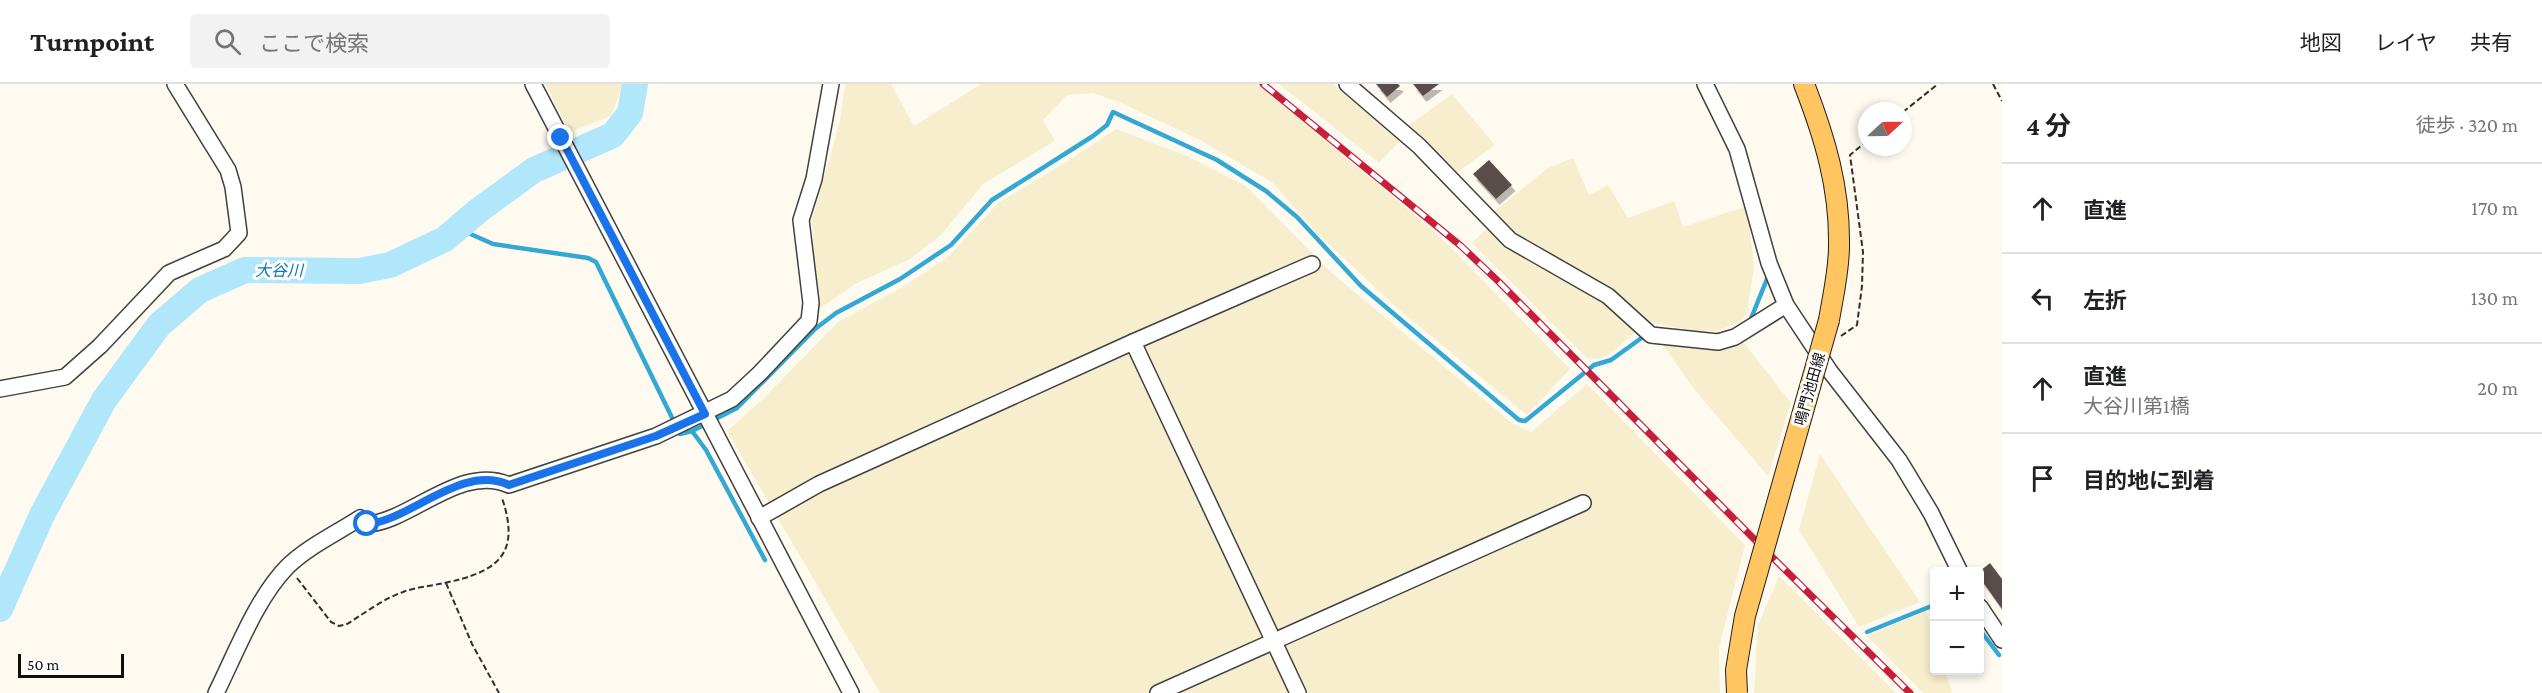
<!DOCTYPE html>
<html lang="ja">
<head>
<meta charset="utf-8">
<style>
	body { margin:0; font-family:"Crimson Pro","Noto Sans JP",serif; background:#f2f2f2; color:#202124 }
	.controls { position:absolute; right:18px; bottom:18px; display:grid; overflow:hidden; border-radius:6px; box-shadow:0 3px 9px #0003 }
	.controls button { width:54px; height:54px; display:grid; place-items:center; padding:0; border:0; border-bottom:2px solid #e0e0e0; background:#fff; color:#202124; font:30px sans-serif }
	.compass { position:absolute; left:1858px; top:18px; width:54px; height:54px; border-radius:50%; background:#fff; box-shadow:0 3px 9px #0003; rotate:68deg }
	.scale { position:absolute; left:18px; bottom:15px; width:106px; box-sizing:border-box; padding-left:6px; border:3px solid #0e0e0e; border-top:0; font-size:16px; line-height:21px; white-space:nowrap; color:#0e0e0e; -webkit-text-stroke:4px #fff; paint-order:stroke }
	.stop { position:absolute; width:18px; height:18px; margin:-14px; border:4px solid #1a73e8; border-radius:50%; background:#fff }
	.stop.end { background:#1a73e8; border-color:#fff; box-shadow:0 2px 6px #0008 }
	.list { margin:0; padding:0; list-style:none }
	h2 { display:flex; justify-content:space-between; align-items:center; height:78px; margin:0; padding:0 24px; font-size:26px }
	h2 small { font-size:20px; font-weight:400; color:#757577 }
	.list li { display:grid; grid-template-columns:39px 1fr auto; gap:18px; align-items:center; box-sizing:border-box; height:90px; padding:0 24px; border-top:2px solid #e0e0e0 }
	.list b { display:block; font-size:22px; white-space:nowrap }
	.list p { margin:0; font-size:20px; white-space:nowrap; color:#757577 }
	.list em { font-size:20px; font-style:normal; color:#757577 }
	.icon { flex:none; width:33px; height:33px; fill:none; stroke:currentColor; stroke-width:2; stroke-linecap:round; stroke-linejoin:round }
	.map { position:relative; flex:none; width:2002px; height:609px; overflow:hidden }
	header { display:flex; align-items:center; gap:36px; box-sizing:border-box; height:84px; padding:0 30px; background:#fff; border-bottom:2px solid #e0e0e0 }
	header strong { font-size:28px }
	nav { display:flex; gap:33px; margin-inline-start:auto; font-size:21px }
	.search { width:420px; height:54px; background:#f2f2f2; display:flex; align-items:center; gap:15px; box-sizing:border-box; padding:0 21px; border-radius:6px; color:#757577; font-size:22px }
	main { display:flex }
	aside { flex:1; background:#fff }
	.map>svg:first-child { display:block }
	.farmland { fill:#f7eece }
	.lines { fill:none; stroke-linecap:round; stroke-linejoin:round }
	.stream { stroke:#34a8d5; stroke-width:4.5 }
	.river { stroke:#b1e7fa; stroke-width:26 }
	.building { fill:#584e4a; filter:url(#shadow) }
	.minor-casing { stroke:#414141; stroke-width:18 }
	.major-casing { stroke:#1f1f1f; stroke-width:22 }
	.path { stroke:#303030; stroke-width:2; stroke-dasharray:6 3; stroke-linecap:butt }
	.minor { stroke:#fff; stroke-width:15 }
	.major { stroke:#ffc560; stroke-width:20 }
	.rail-casing { stroke:#c71e3a; stroke-width:7 }
	.rail { stroke:#fff; stroke-width:4.5; stroke-dasharray:14; stroke-linecap:butt }
	.major-bridge-casing { stroke:#1f1f1f; stroke-width:22; stroke-linecap:butt }
	.major-bridge { stroke:#ffc560; stroke-width:20 }
	.route { stroke:#1a73e8; stroke-width:8 }
	.labels { text-anchor:middle; stroke-width:6; stroke-linejoin:round; paint-order:stroke }
	.street-label { font-size:15px; fill:#0e0e0e; stroke:#fff }
	.water-label { font-size:16px; font-style:italic; fill:#1078a8; stroke:#fff }
</style>
</head>
<body>
<header>
<strong>Turnpoint</strong>
<div class="search"><svg class="icon" aria-label="search" viewBox="0 0 24 24"><circle cx="10" cy="10" r="6"/><path d="M15 15l6 6"/></svg>ここで検索</div>
<nav><a>地図</a><a>レイヤ</a><a>共有</a></nav>
</header>
<main>
<div class="map">
<svg width="2002" height="609" viewBox="0 0 2002 609">
	<defs>
		<filter id="shadow"><feDropShadow dx="3.5" dy="6" stdDeviation="0" flood-color="#0004"/></filter>
	</defs>
	<rect width="100%" height="100%" fill="#fffaf0"/>
	<!-- farmland -->
	<g class="farmland">
		<path d="M 545,0 L 623,0 L 611,32 L 570,48 Z"/>
		<path d="M 845,0 L 891,0 L 914,42 L 981,0 L 1257,0 L 1435,148 L 1570,285 L 1527,331 L 1396,223 L 1315,147 L 1273,99 L 1202,57 L 1119,18 L 1093,9 L 1067,11 L 1043,36 L 1055,57 L 983,100 L 941,151 L 910,175 L 855,200 L 819,225 L 815,203 L 812,135 L 840,37 Z"/>
		<path d="M 1279,0 L 1333,0 L 1402,55 L 1379,79 Z"/>
		<path d="M 1452,10 L 1495,61 L 1455,90 L 1408,42 Z"/>
		<path d="M 1116,45 L 1187,72 L 1246,102 L 1333,190 L 1512,339 L 1531,348 L 1587,300 L 1745,461 L 1719,564 L 1720,609 L 880,609 L 727,347 L 764,314 L 838,238 L 906,201 L 950,171 L 998,119 L 1071,75 Z"/>
		<path d="M 1573,74 L 1589,111 L 1608,101 L 1628,134 L 1674,117 L 1683,143 L 1747,122 L 1754,183 L 1747,229 L 1742,237 L 1718,247 L 1694,247 L 1644,237 L 1512,152 L 1492,129 L 1548,84 Z"/>
		<path d="M 1489,142 L 1612,222 L 1636,247 L 1614,267 L 1600,275 L 1587,274 L 1472,159 Z"/>
		<path d="M 1661,258 L 1720,261 L 1744,259 L 1791,319 L 1768,392 L 1694,305 Z"/>
		<path d="M 1820,370 L 1920,518 L 1859,543 L 1799,446 Z"/>
		<path d="M 1779,492 L 1896,609 L 1754,609 L 1758,541 Z"/>
		<path d="M 1926,527 L 1934,554 L 1934,586 L 1945,587 L 1952,609 L 1923,609 L 1867,552 Z"/>
	</g>
	<g class="lines">
		<!-- stream -->
		<g class="stream">
			<path d="M 457,144 L 493,160 L 588,174 L 596,178 L 680,350 L 692,347 L 706,366 L 765,476"/>
			<path d="M 1750,237 L 1767,195"/>
			<path d="M 692,347 L 737,324 L 815,245 L 836,229 L 900,195 L 951,161 L 992,116 L 1093,52 L 1107,41 L 1113,28 L 1217,76 L 1266,107 L 1297,133 L 1361,202 L 1519,336 L 1525,337 L 1594,281 L 1611,276 L 1647,250"/>
			<path d="M 1980,546 L 1999,571"/>
			<path d="M 1867,548 L 1934,521"/>
		</g>
		<!-- river -->
		<path class="river" d="M 0,525 L 42,431 L 104,316 L 159,241 L 200,206 L 245,186 L 359,187 L 390,181 L 445,155 L 479,126 L 534,86 L 613,51 L 630,29 L 635,0"/>
	</g>
	<!-- building -->
	<g class="building">
		<path d="M 1376,0 L 1398,0 L 1400,2 L 1387,13 Z"/>
		<path d="M 1413,0 L 1439,0 L 1423,12 Z"/>
		<path d="M 1489,76 L 1512,101 L 1496,115 L 1473,90 Z"/>
		<path d="M 1990,479 L 2002,495 L 2002,525 L 1980,494 L 1980,487 Z"/>
	</g>
	<g class="lines">
		<defs>
			<g id="minor">
				<path d="M 533,0 L 851,609"/>
				<path d="M 1347,0 L 1419,62 L 1510,156 L 1608,212 L 1651,251 L 1718,258 L 1735,253 L 1786,221"/>
				<path d="M 1705,0 L 1737,65 L 1769,179 L 1786,221 L 1829,286 L 1899,376 L 1931,429 L 1960,488"/>
				<path d="M 1133,258 L 1298,609"/>
				<path d="M 0,305 L 65,293 L 100,262 L 169,189 L 224,165 L 239,149 L 233,103 L 228,86 L 175,0"/>
				<path d="M 759,434 L 819,400 L 1133,258 L 1312,180"/>
				<path d="M 1980,523 L 2002,556"/>
				<path d="M 216,609 C 236,569 256,515 287,483 C 307,463 337,449 360,434 L 367,440 C 410,438 461,379 509,401 L 656,352 L 732,315 L 760,289 L 809,237 L 811,219 L 801,136 L 814,95 L 831,0"/>
				<path d="M 1158,609 L 1583,419"/>
			</g>
			<path id="major" d="M 1804,0 C 1825,54 1840,104 1839,162 C 1839,187 1833,212 1829,236"/>
		</defs>
		<!-- minor casing -->
		<use href="#minor" class="minor-casing"/>
		<!-- major casing -->
		<use href="#major" class="major-casing"/>
		<!-- path -->
		<g class="path">
			<path d="M 1993,0 L 2002,17"/>
			<path d="M 1903,28 L 1938,0"/>
			<path d="M 1841,252 L 1857,241 L 1862,202 L 1863,168 L 1850,71 L 1867,57"/>
			<path d="M 297,494 L 331,538 L 339,542 L 347,540 C 365,529 383,515 403,508 C 416,503 431,502 444,499 C 498,488 521,470 502,414"/>
			<path d="M 446,499 L 472,560 L 499,609"/>
		</g>
		<!-- minor -->
		<use href="#minor" class="minor"/>
		<!-- major -->
		<use href="#major" class="major"/>
		<defs>
			<path id="rail" d="M 1263,0 L 1461,162 L 1499,198 L 1763,464 L 1910,609"/>
		</defs>
		<!-- rail casing -->
		<use href="#rail" class="rail-casing"/>
		<!-- rail -->
		<use href="#rail" class="rail"/>
		<defs>
			<path id="major-bridge" d="M 1737,609 L 1736,586 L 1745,532 L 1829,236"/>
		</defs>
		<!-- major-bridge casing -->
		<use href="#major-bridge" class="major-bridge-casing"/>
		<!-- major-bridge -->
		<use href="#major-bridge" class="major-bridge"/>
	</g>
	<g class="lines">
		<!-- route -->
		<path class="route" d="M 367,440 C 410,437 461,379 509,401 L 656,352 L 705,330 L 561,54"/>
	</g>
	<g class="labels">
		<!-- street labels -->
		<g class="street-label">
			<text transform="translate(1810 305) rotate(-74)" y="5">鳴門池田線</text>
		</g>
		<!-- water labels -->
		<g class="water-label">
			<text x="279" y="192">大谷川</text>
		</g>
	</g>
</svg>
<div class="controls">
<button>+</button>
<button>−</button>
</div>
<svg class="compass" viewBox="-18 -18 36 36"><path d="M0-13l5 13h-10z" fill="#e53935"/><path d="M0 13l5-13h-10z" fill="#757577"/></svg>
<div class="scale">50 m</div>
<div class="stop" style="left:367px;top:440px"></div>
<div class="stop end" style="left:561px;top:54px"></div>
</div>
<aside>
<h2>4 分<small>徒歩 · 320 m</small></h2>
<ul class="list">
<li><svg class="icon" aria-label="ahead" viewBox="0 0 24 24"><path d="M12 20V5M6 11l6-6 6 6"/></svg><div><b>直進</b></div><em>170 m</em></li>
<li><svg class="icon" aria-label="left" viewBox="0 0 24 24"><path d="M17 20v-9H6M10 6l-5 5 5 5"/></svg><div><b>左折</b></div><em>130 m</em></li>
<li><svg class="icon" aria-label="ahead" viewBox="0 0 24 24"><path d="M12 20V5M6 11l6-6 6 6"/></svg><div><b>直進</b><p>大谷川第1橋</p></div><em>20 m</em></li>
<li><svg class="icon" aria-label="arrive" viewBox="0 0 24 24"><path d="M6 21V4h12l-3 4 3 4H6"/></svg><div><b>目的地に到着</b></div></li>
</ul>
</aside>
</main>
</body>
</html>
